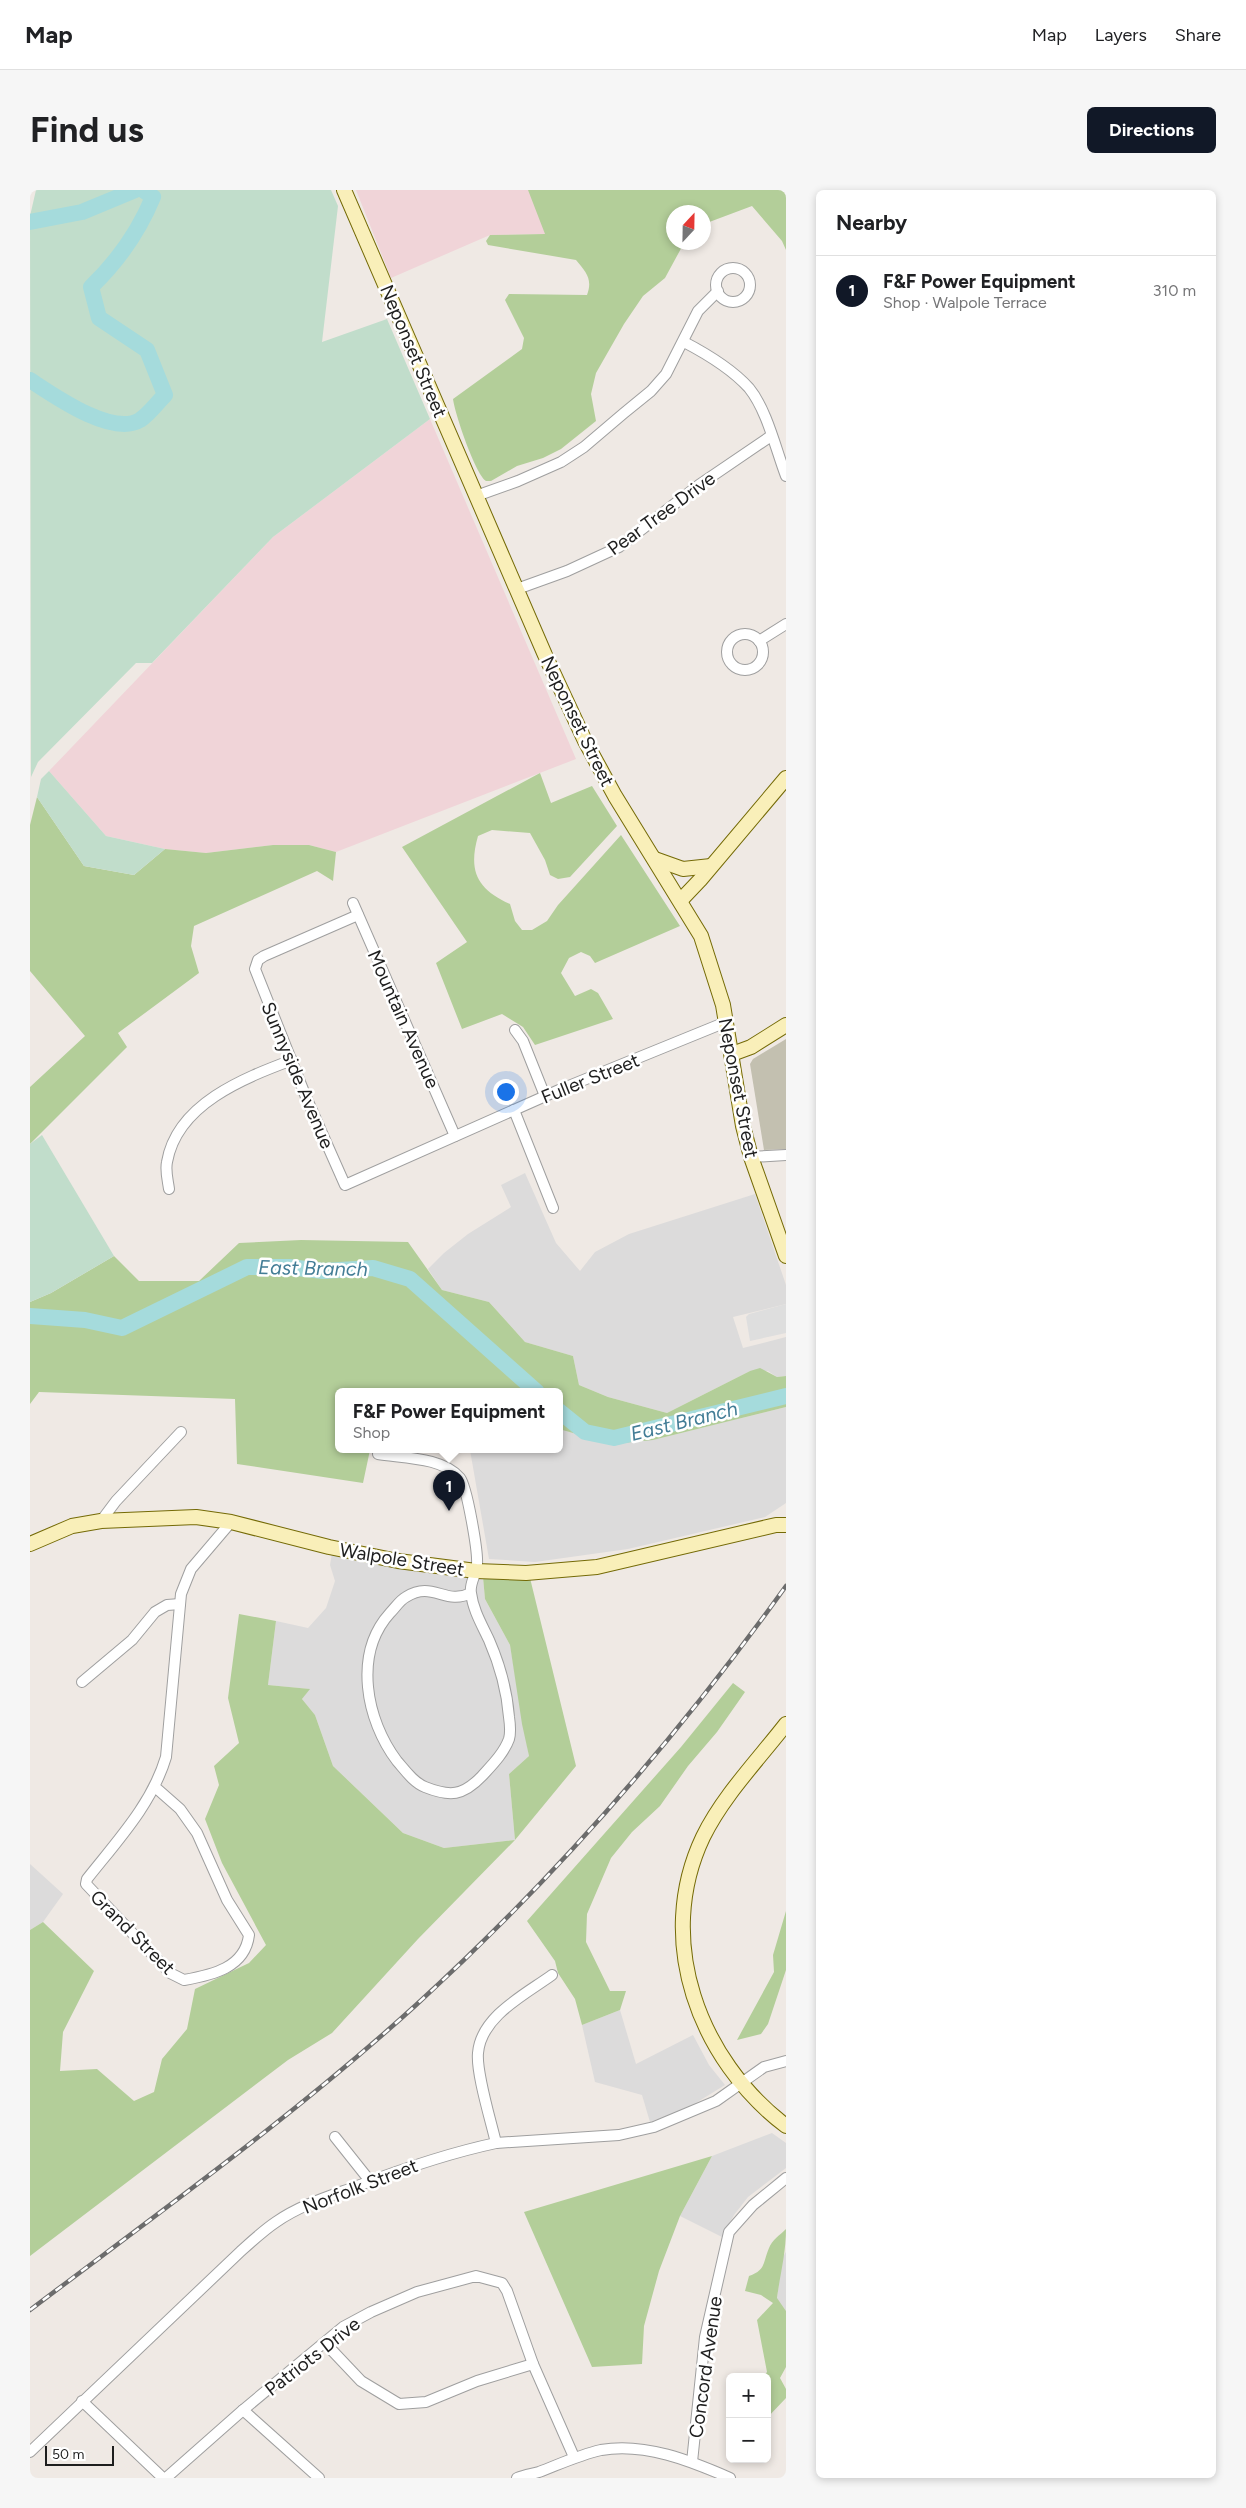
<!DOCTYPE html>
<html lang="en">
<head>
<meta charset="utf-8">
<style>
	body { margin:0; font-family:Figtree,sans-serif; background:#f6f6f6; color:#202124 }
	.controls { position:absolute; right:15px; bottom:15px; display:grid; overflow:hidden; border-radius:8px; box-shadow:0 2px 8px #0003 }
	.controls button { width:45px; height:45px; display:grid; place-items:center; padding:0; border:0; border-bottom:1px solid #e0e0e0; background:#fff; color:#202124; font:25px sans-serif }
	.compass { position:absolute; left:636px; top:15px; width:45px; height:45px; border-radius:50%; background:#fff; box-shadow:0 2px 8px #0003; rotate:22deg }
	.scale { position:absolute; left:15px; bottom:12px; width:69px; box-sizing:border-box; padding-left:5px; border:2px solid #1e1e1e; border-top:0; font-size:14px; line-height:18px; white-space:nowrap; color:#1e1e1e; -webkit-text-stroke:4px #fff; paint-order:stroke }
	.you { position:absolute; left:475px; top:901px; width:18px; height:18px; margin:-12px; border:4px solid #fff; border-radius:50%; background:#1a73e8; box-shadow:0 0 0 8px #1a73e833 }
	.badge { display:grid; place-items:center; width:32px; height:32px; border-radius:50%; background:#111827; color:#fff; font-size:16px; font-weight:700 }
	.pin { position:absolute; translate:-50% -41px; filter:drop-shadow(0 1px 2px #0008) }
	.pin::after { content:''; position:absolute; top:26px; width:18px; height:15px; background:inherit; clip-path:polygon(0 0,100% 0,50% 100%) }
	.popup { position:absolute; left:305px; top:1198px; width:228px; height:65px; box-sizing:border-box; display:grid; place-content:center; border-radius:8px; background:#fff; filter:drop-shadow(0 1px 4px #0005); font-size:16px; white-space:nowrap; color:#757577 }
	.popup b { font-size:19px; color:#202124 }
	.popup::after { content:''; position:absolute; left:50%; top:100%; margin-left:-10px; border:10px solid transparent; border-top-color:#fff }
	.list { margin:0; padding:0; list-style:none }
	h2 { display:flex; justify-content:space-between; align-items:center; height:65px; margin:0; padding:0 20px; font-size:21px }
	h2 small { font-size:16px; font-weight:400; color:#757577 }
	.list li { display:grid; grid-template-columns:32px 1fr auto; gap:15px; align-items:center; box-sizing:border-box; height:70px; padding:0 20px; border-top:1px solid #e0e0e0 }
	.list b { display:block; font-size:19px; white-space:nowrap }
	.list p { margin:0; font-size:16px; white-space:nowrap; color:#757577 }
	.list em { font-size:16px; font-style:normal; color:#757577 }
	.map { position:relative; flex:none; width:756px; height:2288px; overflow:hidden; border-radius:8px }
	header { display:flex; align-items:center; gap:30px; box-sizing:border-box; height:70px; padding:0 25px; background:#fff; border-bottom:1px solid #e0e0e0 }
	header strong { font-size:24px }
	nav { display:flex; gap:28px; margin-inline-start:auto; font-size:18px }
	.intro { display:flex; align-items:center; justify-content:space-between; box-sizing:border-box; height:120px; padding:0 30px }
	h1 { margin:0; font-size:35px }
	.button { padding:12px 22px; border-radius:8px; background:#111827; color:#fff; font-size:18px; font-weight:700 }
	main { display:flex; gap:30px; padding:0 30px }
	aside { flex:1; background:#fff; border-radius:8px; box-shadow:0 2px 8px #0003 }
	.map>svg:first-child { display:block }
	.residential { fill:#dcdbdb }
	.commercial { fill:#f0d4d8 }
	.construction { fill:#c3c0b0 }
	.forest { fill:#b3ce99 }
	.wetland { fill:#c1ddcb }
	.parking { fill:#dedede }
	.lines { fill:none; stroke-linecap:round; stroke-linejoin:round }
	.river { stroke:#a5dbdc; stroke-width:16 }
	.street-casing { stroke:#9f9f9f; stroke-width:12 }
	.secondary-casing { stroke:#746a06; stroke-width:16 }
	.street { stroke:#fff; stroke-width:10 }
	.secondary { stroke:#f9efb9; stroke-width:14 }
	.rail-casing { stroke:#6c6c6c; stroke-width:4.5 }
	.rail { stroke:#fff; stroke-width:2.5; stroke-dasharray:8; stroke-linecap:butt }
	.labels { text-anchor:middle; stroke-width:5; stroke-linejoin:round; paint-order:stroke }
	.street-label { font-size:19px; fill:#1e1e1e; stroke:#fff }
	.water-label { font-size:20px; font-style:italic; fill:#437d96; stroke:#fff }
</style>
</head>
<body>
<header>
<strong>Map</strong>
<nav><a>Map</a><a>Layers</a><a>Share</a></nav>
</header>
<div class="intro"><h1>Find us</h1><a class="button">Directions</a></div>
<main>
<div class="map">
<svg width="756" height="2288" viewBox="0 0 756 2288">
	<rect width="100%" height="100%" fill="#efe9e4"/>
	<!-- residential -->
	<g class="residential">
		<path d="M 495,983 L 526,1053 L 550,1081 L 565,1062 L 599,1044 L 725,1004 L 756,1095 L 756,1114 L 703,1127 L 713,1158 L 756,1147 L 756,1186 L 747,1187 L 738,1181 L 720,1181 L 637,1223 L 578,1207 L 549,1195 L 543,1166 L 495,1152 L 459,1112 L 412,1100 L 398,1079 L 414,1063 L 438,1044 L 481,1017 L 471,995 Z"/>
		<path d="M 756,1217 L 756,1313 L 735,1327 L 598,1359 L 505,1372 L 459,1369 L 440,1260 L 529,1260 L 529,1239 L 623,1250 Z"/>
		<path d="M 302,1363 L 378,1380 L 453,1387 L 455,1409 L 480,1455 L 499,1566 L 479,1584 L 485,1650 L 414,1658 L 373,1643 L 303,1576 L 285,1525 L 272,1509 L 279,1499 L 238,1495 L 246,1431 L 278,1438 L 296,1418 L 305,1391 L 300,1375 Z"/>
		<path d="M 0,1674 L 33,1704 L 13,1732 L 0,1740 Z"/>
		<path d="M 590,1820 L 606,1874 L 663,1845 L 679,1875 L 695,1895 L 656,1919 L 620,1932 L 612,1905 L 565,1892 L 552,1835 Z"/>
		<path d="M 742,1943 L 756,1953 L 756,1978 L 718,2007 L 704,2025 L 692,2047 L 650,2026 L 682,1966 Z"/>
		<path d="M 756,2062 L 756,2121 L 747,2109 L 752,2068 Z"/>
	</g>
	<!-- commercial -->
	<g class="commercial">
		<path d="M 326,0 L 499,0 L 517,44 L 460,45 L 361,88 Z"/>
		<path d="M 400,229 L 546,569 L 306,662 L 279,655 L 243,655 L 176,663 L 135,659 L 76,646 L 19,581 L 243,347 Z"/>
	</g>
	<!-- construction -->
	<path class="construction" d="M 756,849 L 756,959 L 734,960 L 720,874 L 723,869 Z"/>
	<!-- forest -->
	<g class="forest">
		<path d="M 498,0 L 756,0 L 756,60 L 752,51 L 722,16 L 674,34 L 674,22 L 644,22 L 644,52 L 654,53 L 635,88 L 613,106 L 594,134 L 566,183 L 561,204 L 566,231 L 531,259 L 513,268 L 487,276 L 461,291 L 456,291 C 445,283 425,224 423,209 L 492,159 L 494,148 L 475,110 L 479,104 L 557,105 C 563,89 556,82 546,70 L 458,55 L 456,51 L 460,45 L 515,44 Z"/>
		<path d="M 510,583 L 521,613 L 562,596 L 587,636 L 540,687 L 528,689 L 520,685 L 515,670 L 500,643 L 462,640 L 448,646 C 438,681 447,699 480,714 L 485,731 L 492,740 L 502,740 L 517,731 L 528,715 L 591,645 L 650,736 L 565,773 L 560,766 L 551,762 L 539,768 L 531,783 L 545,806 L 561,799 L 568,803 L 583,829 L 505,855 L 493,837 L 472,824 L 432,839 L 406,773 L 437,752 L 372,657 Z"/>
		<path d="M 7,607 L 54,676 L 104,685 L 135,659 L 176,663 L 243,655 L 279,655 L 306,662 L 303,691 L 287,681 L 164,736 L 161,756 L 169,783 L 88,843 L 97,857 L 0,954 L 0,897 L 55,846 L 0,781 L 0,635 Z"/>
		<path d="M 271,1050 L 378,1052 L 412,1100 L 459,1112 L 495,1152 L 543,1166 L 549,1195 L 578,1207 L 637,1223 L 720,1181 L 730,1178 L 747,1187 L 756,1186 L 756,1217 L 623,1250 L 582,1254 L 529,1239 L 529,1202 L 309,1202 L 309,1260 L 340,1260 L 333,1293 L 207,1274 L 205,1209 L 9,1202 L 0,1214 L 0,1112 L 21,1103 L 84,1066 L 109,1091 L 169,1091 L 209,1053 Z"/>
		<path d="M 453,1387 L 500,1388 L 546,1576 L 485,1650 L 388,1749 L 302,1843 L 258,1870 L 0,2066 L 0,1740 L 13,1732 L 64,1781 L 33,1842 L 30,1881 L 67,1879 L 104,1911 L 124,1902 L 132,1869 L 157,1839 L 165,1799 L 219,1773 L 236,1755 L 192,1673 L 175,1629 L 189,1595 L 184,1576 L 209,1553 L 198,1508 L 209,1424 L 246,1431 L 238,1495 L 280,1499 L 272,1509 L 285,1525 L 303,1576 L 373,1643 L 414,1658 L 485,1650 L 479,1584 L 499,1566 L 492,1534 L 480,1455 L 455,1409 Z"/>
		<path d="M 703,1493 L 715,1502 L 687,1542 L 658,1576 L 630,1616 L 602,1642 L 581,1668 L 557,1724 L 556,1752 L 580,1801 L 596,1801 L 590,1820 L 552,1835 L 545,1809 L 528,1783 L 525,1771 L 497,1731 L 651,1557 Z"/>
		<path d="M 756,1721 L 756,1780 L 738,1834 L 731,1844 L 707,1850 L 744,1782 L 743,1765 Z"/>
		<path d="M 682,1966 L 650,2026 L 629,2081 L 614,2136 L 612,2174 L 562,2177 L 494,2022 Z"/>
		<path d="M 756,2039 C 756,2063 750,2085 747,2108 L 756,2121 L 756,2177 L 750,2188 L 756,2199 L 756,2208 L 737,2228 L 737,2187 L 733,2187 L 737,2182 L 727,2130 L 743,2113 L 731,2105 L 715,2101 L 719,2086 C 736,2080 733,2072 739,2058 C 742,2050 750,2045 756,2039 Z"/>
	</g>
	<!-- wetland -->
	<g class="wetland">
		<path d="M 6,0 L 301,0 L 308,16 L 292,152 L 357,129 L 400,229 L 243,347 L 122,473 L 106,473 L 8,572 L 1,587 L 0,26 Z"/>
		<path d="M 19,581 L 76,646 L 135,659 L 104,685 L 54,676 L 7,607 L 11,589 Z"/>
		<path d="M 12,945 L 84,1066 L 21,1103 L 0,1112 L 0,954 Z"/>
	</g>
	<!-- parking -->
	<path class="parking" d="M 756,1114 L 756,1143 L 720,1151 L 716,1127 L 719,1124 Z"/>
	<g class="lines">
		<!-- river -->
		<g class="river">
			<path d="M 0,32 L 52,22 L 105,0"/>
			<path d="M 0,190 C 23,205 82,247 110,230 C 119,224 127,213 135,205 L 117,160 L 69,128 L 61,97 C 88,71 109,41 123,7 L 113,0"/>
			<path d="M 0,1126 L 55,1130 L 92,1138 L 217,1077 L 259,1077 L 293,1081 L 343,1078 L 380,1089 L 507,1202"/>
			<path d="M 529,1221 L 555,1242 L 584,1248 L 756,1206"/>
		</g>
		<defs>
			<g id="street">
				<circle cx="703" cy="95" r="17"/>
				<path d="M 654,152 C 677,164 701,178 719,198 C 737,220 746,260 756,286"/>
				<path d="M 446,306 L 488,291 L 531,272 L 554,257 L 594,223 L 621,201 L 636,184 L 668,121 L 688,101"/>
				<path d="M 487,399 L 537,381 L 589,357 L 669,295 L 741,246"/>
				<circle cx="715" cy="462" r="18"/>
				<path d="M 729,451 L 756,434"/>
				<path d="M 323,713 L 425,946"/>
				<path d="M 328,725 L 234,766 L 228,770 L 225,779 L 276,907 L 315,995 L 529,900 L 696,832"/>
				<path d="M 485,840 L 493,851 L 515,906"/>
				<path d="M 484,920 L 523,1018"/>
				<path d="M 721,967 L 756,965"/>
				<path d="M 139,999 C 138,991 135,981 137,972 C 147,914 214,888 262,870"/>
				<path d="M 348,1264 C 372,1268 413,1267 430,1288 C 437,1297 448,1361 447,1374 C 447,1384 439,1393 441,1403 C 443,1420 452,1435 459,1450 C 469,1473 477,1501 479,1527 C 480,1534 481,1542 479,1549 C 474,1563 462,1575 452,1586 C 433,1606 420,1607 395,1597 C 383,1592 375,1580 367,1571 C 336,1530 323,1464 360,1423 C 365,1418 370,1410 376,1407 C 403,1390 415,1416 441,1403"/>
				<path d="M 71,1331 L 86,1311 L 151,1242"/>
				<path d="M 52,1492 L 102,1450 L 125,1422 L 137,1415 L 150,1414"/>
				<path d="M 125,1597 L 150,1619 L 167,1643 L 197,1710 L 219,1745 C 215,1778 182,1785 154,1790 L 140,1783 L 56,1694 L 57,1689 C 87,1651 122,1614 136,1567 L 151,1404 L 161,1379 L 201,1332"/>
				<path d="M 305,1947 L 340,1991"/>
				<path d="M 466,1953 C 461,1931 446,1883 448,1863 C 451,1826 496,1804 522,1785"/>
				<path d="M 295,2153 L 331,2191 L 369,2214 L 396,2212 L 447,2191 L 503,2174"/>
				<path d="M 52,2211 L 133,2288"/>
				<path d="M 213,2220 L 289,2288"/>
				<path d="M 0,2262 L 211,2061 C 222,2051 234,2040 246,2032 C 272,2014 301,2006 330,1995 C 375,1978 419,1963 466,1953 L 589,1945 L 624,1937 L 686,1911 L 734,1877 L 756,1871"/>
				<path d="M 662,2272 L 675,2147 L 699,2042 L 723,2015 L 756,1988"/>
				<path d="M 136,2288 L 213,2220 L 313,2137 L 341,2122 L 387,2102 L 446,2086 L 472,2093 L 477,2101 L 503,2174 L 544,2267"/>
				<path d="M 487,2288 C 495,2285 502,2284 509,2282 C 530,2274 549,2265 571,2260 C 614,2252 661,2271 700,2288"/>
			</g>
			<g id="secondary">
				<path d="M 314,0 L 515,465 L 555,551 L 585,606 L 671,746 L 693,815 L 713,936 L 721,967 L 756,1066"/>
				<path d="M 625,669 L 653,679 L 681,676"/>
				<path d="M 651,710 L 670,690 L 756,588"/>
				<path d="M 702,864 L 721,857 L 756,835"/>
				<path d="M 0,1354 L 42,1336 L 71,1331 L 166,1327 L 201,1332 L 299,1357 L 368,1371 L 446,1381 L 496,1383 L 567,1377 L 746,1335 L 756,1335"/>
				<path d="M 756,1534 C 728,1570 693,1606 673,1647 C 624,1750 669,1870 756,1936"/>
			</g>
		</defs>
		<!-- street casing -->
		<use href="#street" class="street-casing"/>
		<!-- secondary casing -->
		<use href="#secondary" class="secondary-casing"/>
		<!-- street -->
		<use href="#street" class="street"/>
		<!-- secondary -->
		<use href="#secondary" class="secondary"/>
		<defs>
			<path id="rail" d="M 0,2120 C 131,2021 265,1925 386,1815 C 524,1689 647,1548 756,1396"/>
		</defs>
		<!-- rail casing -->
		<use href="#rail" class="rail-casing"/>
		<!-- rail -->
		<use href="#rail" class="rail"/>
	</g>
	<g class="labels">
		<!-- street labels -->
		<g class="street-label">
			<text transform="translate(384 161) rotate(67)" y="7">Neponset Street</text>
			<text transform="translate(631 323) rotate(-36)" y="7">Pear Tree Drive</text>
			<text transform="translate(548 531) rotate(64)" y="7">Neponset Street</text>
			<text transform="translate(374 829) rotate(66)" y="7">Mountain Avenue</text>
			<text transform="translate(268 885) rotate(67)" y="7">Sunnyside Avenue</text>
			<text transform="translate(560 888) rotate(-22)" y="7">Fuller Street</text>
			<text transform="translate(709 898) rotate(79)" y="7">Neponset Street</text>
			<text transform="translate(372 1369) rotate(9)" y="7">Walpole Street</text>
			<text transform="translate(103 1742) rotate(45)" y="7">Grand Street</text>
			<text transform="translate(330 1996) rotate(-21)" y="7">Norfolk Street</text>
			<text transform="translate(282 2166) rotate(-38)" y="7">Patriots Drive</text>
			<text transform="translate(675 2177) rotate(-82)" y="7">Concord Avenue</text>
		</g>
		<!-- water labels -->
		<g class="water-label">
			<text transform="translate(283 1078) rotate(1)" y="7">East Branch</text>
			<text transform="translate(654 1231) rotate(-14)" y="7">East Branch</text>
		</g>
	</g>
</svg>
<div class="controls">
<button>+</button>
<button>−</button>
</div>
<svg class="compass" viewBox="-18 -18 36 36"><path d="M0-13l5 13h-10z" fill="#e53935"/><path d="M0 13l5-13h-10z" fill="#757577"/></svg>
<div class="scale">50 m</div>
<div class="you"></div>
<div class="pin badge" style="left:419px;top:1321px">1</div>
<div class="popup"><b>F&amp;F Power Equipment</b>Shop</div>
</div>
<aside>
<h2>Nearby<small></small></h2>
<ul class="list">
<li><span class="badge">1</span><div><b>F&amp;F Power Equipment</b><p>Shop · Walpole Terrace</p></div><em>310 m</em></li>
</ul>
</aside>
</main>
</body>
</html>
